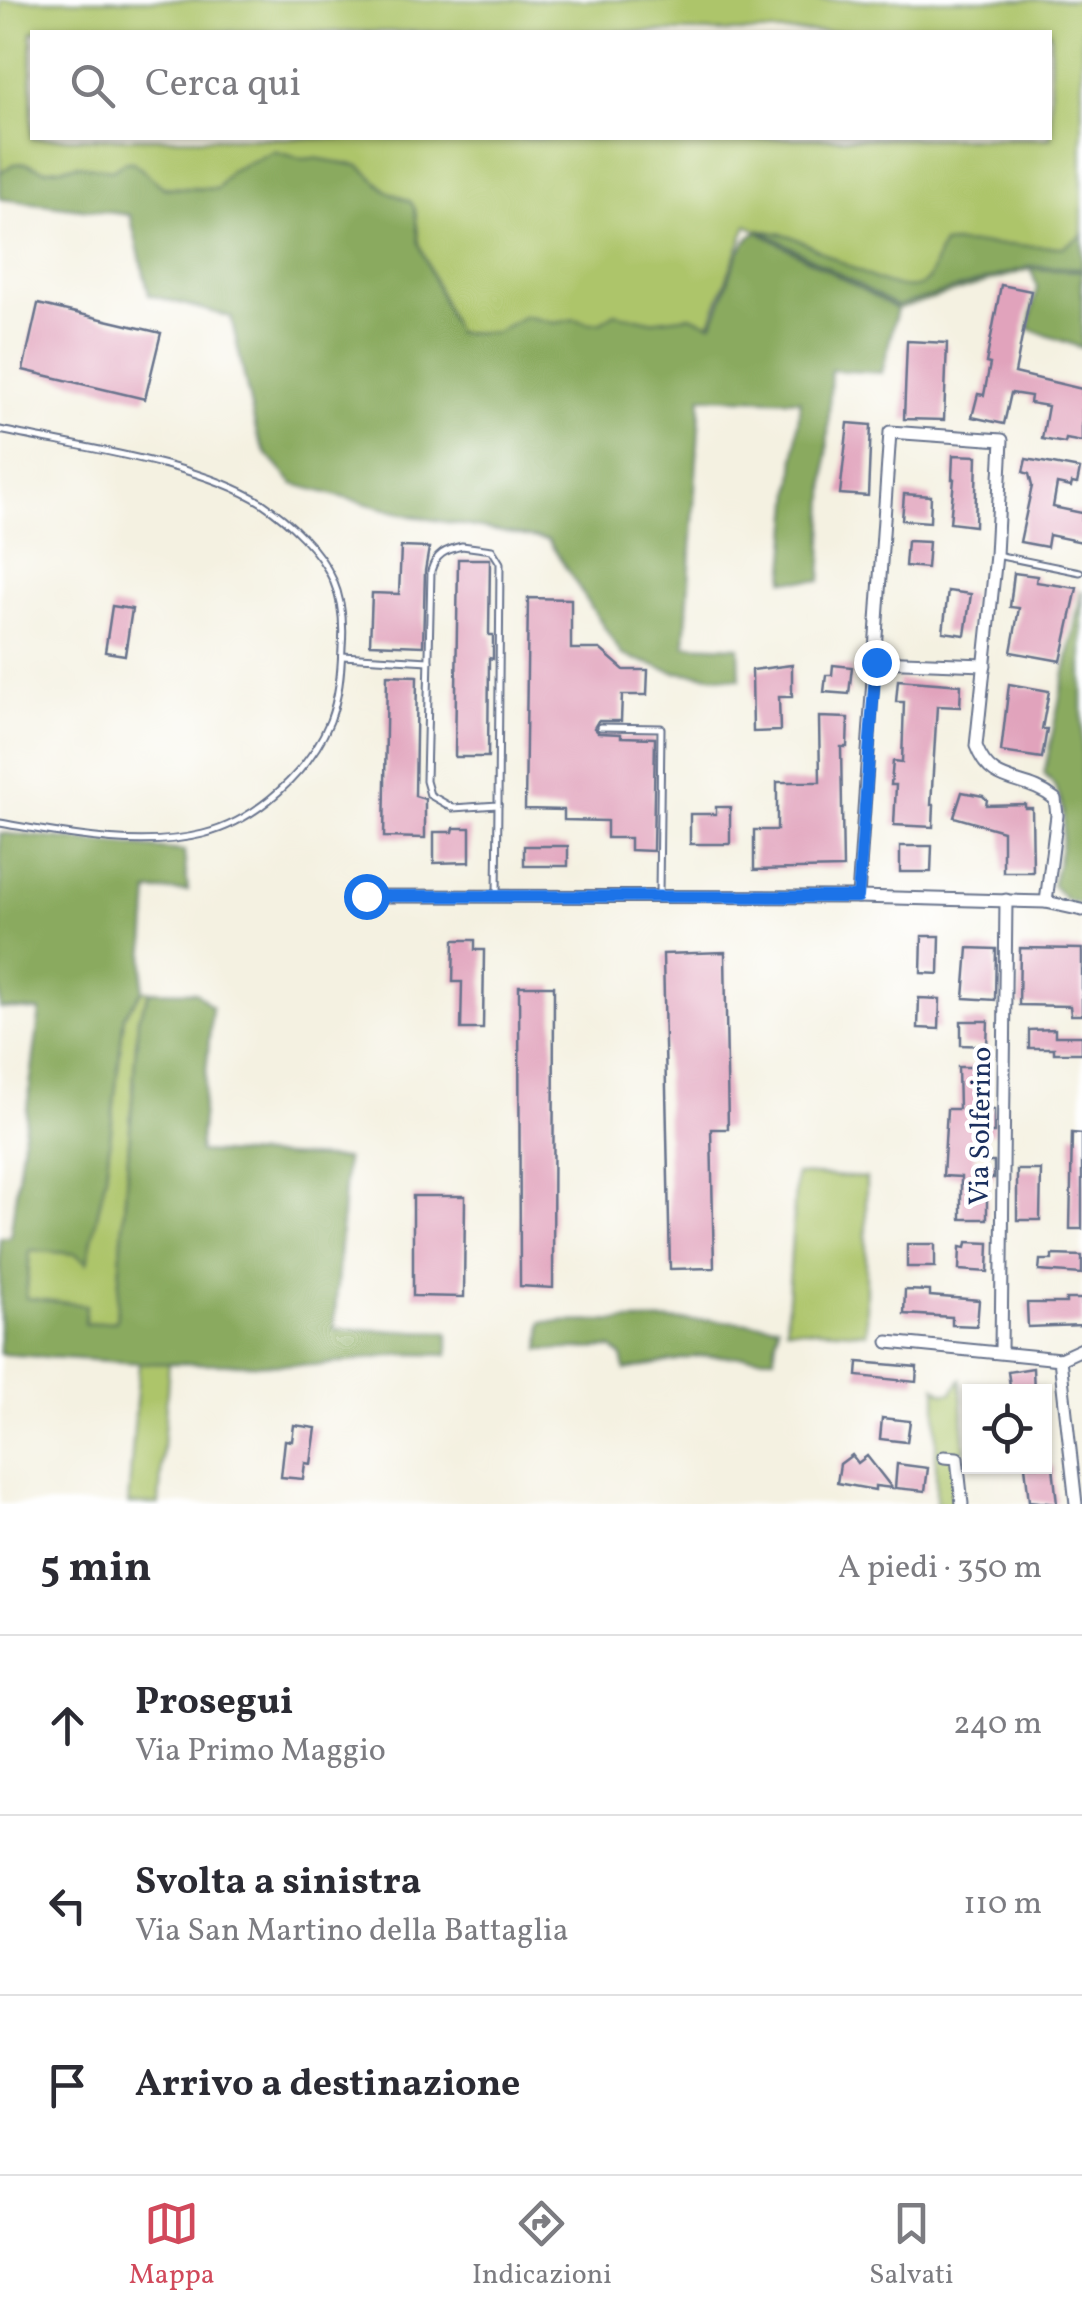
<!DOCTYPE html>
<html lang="it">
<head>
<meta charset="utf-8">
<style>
	body { margin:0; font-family:Vollkorn,serif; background:#f7f7f7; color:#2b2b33 }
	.controls { position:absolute; right:30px; bottom:30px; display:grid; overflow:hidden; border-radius:0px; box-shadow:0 2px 8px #0004 }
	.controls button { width:90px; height:90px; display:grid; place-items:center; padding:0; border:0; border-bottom:2px solid #e1e1e2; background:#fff; color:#2b2b33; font:50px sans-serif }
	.stop { position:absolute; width:30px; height:30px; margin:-22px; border:8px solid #1a73e8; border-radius:50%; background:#fff }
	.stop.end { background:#1a73e8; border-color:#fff; box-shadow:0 2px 10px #0008 }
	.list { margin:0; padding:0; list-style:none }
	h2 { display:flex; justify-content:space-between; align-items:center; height:130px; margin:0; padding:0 40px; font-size:42px }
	h2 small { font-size:32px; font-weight:400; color:#7c7c81 }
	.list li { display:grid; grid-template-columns:65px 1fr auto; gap:30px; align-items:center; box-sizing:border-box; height:180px; padding:0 40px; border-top:2px solid #e1e1e2 }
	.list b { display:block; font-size:38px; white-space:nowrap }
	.list p { margin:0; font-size:32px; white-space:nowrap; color:#7c7c81 }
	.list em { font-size:32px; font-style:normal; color:#7c7c81 }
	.icon { flex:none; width:55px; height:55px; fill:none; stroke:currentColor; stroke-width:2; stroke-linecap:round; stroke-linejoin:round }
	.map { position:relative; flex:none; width:1082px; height:1504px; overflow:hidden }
	.search { position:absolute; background:#fff; box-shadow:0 2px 8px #0004; left:30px; right:30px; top:30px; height:110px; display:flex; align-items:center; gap:25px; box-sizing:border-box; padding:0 35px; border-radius:0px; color:#7c7c81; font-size:38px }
	.sheet { height:670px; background:#fff }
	nav { display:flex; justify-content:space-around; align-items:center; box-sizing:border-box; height:140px; border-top:2px solid #e1e1e2; background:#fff; font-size:28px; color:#7c7c81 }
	nav a { display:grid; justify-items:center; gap:5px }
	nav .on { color:#d1495b }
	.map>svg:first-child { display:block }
	.green { fill:#adc56a; stroke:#647a64; stroke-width:2.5; fill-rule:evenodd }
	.forest { fill:#8aaa5e; stroke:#526c5e; stroke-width:2.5 }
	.building { fill:#e1a3bc }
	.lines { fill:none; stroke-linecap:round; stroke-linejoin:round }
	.service-casing { stroke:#67738c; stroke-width:9 }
	.minor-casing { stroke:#67738c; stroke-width:15 }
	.service { stroke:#fff; stroke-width:5 }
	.minor { stroke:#fff; stroke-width:11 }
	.route { stroke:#1a73e8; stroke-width:12 }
	.labels { text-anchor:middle; stroke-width:9; stroke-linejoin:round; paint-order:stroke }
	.street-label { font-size:28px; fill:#1b2f5e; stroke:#fff }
</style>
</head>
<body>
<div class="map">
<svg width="1082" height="1504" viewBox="0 0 1082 1504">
	<rect width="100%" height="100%" fill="#fff"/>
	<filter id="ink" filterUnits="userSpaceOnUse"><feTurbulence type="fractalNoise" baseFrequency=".01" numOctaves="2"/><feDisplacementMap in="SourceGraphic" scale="20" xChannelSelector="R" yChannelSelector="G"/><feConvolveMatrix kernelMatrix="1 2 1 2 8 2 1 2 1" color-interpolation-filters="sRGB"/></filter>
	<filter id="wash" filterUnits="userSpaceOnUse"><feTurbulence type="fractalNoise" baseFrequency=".0048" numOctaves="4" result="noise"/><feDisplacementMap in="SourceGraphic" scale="40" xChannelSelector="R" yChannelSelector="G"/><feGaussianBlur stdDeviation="2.25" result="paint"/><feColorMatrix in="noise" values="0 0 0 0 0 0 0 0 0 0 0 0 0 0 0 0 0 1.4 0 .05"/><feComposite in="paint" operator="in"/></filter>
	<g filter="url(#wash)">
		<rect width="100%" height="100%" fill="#f4f1e1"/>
		<!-- green -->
		<g class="green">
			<path d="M 0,0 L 1082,0 L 1082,271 L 1031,269 L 897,309 L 747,225 L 708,328 L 455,333 L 419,243 L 217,189 L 0,181 ZM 32,32 L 1050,32 L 1050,138 L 32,138 Z"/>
			<path d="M 142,991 L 150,991 L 138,1018 L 116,1322 L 84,1325 L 26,1299 L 30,1249 L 76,1254 L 87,1262 L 106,1175 L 124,1016 Z"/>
			<path d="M 796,1174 L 866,1178 L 866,1333 L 786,1328 Z"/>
			<path d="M 139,1363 L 169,1363 L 159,1504 L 128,1504 Z"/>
			<path d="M 961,1380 L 965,1451 L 953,1452 L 959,1504 L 936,1504 L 936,1387 L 943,1393 L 951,1393 Z"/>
		</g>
		<!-- forest -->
		<g class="forest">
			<path d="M 274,151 L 303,159 L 314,158 L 360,166 L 387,191 L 411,202 L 415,209 L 419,243 L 456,333 L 496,332 L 525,316 L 555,323 L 574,319 L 589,323 L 601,322 L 615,313 L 650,321 L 690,316 L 711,324 C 727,300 733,240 758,232 L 897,309 L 882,373 L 831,370 L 821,581 L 784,580 L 800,400 L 701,397 L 685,645 L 739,647 L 740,679 L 674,672 L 622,655 L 548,540 L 411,516 L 293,484 L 265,452 L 257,435 L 231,317 L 149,295 L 130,215 L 0,199 L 0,172 L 14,164 L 25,163 L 45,170 L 79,165 L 112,170 L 124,162 L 133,162 L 164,188 L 217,189 L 230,171 Z"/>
			<path d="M 759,229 C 769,232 780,233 790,236 C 817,246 894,300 921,285 C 935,277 934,257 943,244 L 951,243 L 1063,247 L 1081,236 L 1082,232 L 1082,268 L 1032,266 L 897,306 Z"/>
			<path d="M 1031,269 L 1082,271 L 1082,348 L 1029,329 L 1037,287 Z"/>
			<path d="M 1082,590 L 1082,905 L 1066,900 L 1052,885 C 1061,849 1076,802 1044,774 Z"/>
			<path d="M 0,833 L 184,851 L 188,891 L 149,891 L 142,991 L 124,1016 L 106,1175 L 87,1263 L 76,1254 L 30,1250 L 26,1298 L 86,1305 L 85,1324 L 116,1321 L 138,1018 L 150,991 L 196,992 L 212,1007 L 199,1152 L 346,1159 L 334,1329 L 448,1332 L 448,1355 L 405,1354 L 322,1365 L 139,1363 L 0,1354 L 0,1237 L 10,1237 L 40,1011 L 0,1008 Z"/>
			<path d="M 710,1320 L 778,1325 L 774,1357 L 698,1356 L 625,1370 L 622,1357 L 612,1348 L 540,1350 L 542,1322 Z"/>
		</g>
		<g id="blocks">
			<!-- building -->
			<g class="building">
				<path d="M 1001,285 L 1031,291 L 1015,373 L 1082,389 L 1082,442 L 1066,439 L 1065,443 L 1042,439 L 1048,406 L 1030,403 L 1031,396 L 1011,393 L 1004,424 L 972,417 L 978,394 L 984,395 L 990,364 L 986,363 Z"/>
				<path d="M 38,304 L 161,333 L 145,399 L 23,370 Z"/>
				<path d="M 907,341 L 947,343 L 944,420 L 904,419 Z"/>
				<path d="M 848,423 L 871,425 L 868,496 L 840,494 Z"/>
				<path d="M 953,455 L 977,456 L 975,526 L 950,523 L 954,479 L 952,479 Z"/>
				<path d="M 1026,459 L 1080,469 L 1077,484 L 1072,483 L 1071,487 L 1057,484 L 1053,507 L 1082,513 L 1082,542 L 1049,535 L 1047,547 L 1020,542 L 1032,486 L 1029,474 L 1023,472 Z"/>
				<path d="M 904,494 L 931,496 L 930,522 L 902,520 Z"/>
				<path d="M 907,541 L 929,542 L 927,568 L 905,566 Z"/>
				<path d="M 401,547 L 429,548 L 425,571 L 423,646 L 370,644 L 372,593 L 399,594 Z"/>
				<path d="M 458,559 L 490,559 L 489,635 L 493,635 L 493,659 L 489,658 L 488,757 L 455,757 Z"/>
				<path d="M 1014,573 L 1037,576 L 1036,582 L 1077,588 L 1061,661 L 1011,652 L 1019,608 L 1010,607 Z"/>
				<path d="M 948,591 L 971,594 L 965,635 L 943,632 Z"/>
				<path d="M 528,598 L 571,599 L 571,649 L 600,649 L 624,670 L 648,670 L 647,695 L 622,695 L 621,721 L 598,721 L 594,728 L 599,733 L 621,734 L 621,737 L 655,738 L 653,851 L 630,850 L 630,838 L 607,838 L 607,821 L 564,820 L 564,810 L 525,809 Z"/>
				<path d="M 112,606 L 132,609 L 125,655 L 105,652 Z"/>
				<path d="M 792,665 L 792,697 L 779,697 L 780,731 L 753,732 L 752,670 Z"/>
				<path d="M 833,665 L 852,667 L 849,694 L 824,692 L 826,675 L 832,675 Z"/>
				<path d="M 387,675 L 417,676 L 415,796 L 425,799 L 425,838 L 384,837 Z"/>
				<path d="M 898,680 L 961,685 L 960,707 L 937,706 L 931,805 L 934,805 L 933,827 L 894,825 L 896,785 L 891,785 L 893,761 L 902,762 L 904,702 L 896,702 Z"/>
				<path d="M 1009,684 L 1049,691 L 1042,729 L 1047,729 L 1042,758 L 1001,752 Z"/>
				<path d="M 819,717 L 848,718 L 847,747 L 841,747 L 843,868 L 754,870 L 754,830 L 777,830 L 777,782 L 820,782 Z"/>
				<path d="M 962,792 L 983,796 L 987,800 L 986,805 L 1025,804 L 1025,808 L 1032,808 L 1033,872 L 1003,872 L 1003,831 L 954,817 Z"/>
				<path d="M 716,807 L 730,807 L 730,844 L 690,844 L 690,814 L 716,814 Z"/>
				<path d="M 454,828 L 470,828 L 470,862 L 434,863 L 434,832 L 453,832 Z"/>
				<rect x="524" y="846" width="44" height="20"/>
				<path d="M 900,846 L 932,846 L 931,872 L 900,872 Z"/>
				<path d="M 922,936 L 940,936 L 939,974 L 921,973 Z"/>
				<path d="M 454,940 L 475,940 L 475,950 L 484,950 L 483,1029 L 461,1029 L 462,982 L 453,982 Z"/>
				<path d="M 968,948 L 996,949 L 995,1000 L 964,998 Z"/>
				<path d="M 1020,948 L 1082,949 L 1082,1015 L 1071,1015 L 1070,1006 L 1019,1005 Z"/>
				<path d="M 725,952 L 728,1129 L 711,1129 L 714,1268 L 670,1269 L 663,954 Z"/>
				<path d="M 519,986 L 554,986 L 553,1288 L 520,1286 Z"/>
				<path d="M 919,998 L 940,999 L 939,1029 L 918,1028 Z"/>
				<path d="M 961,1021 L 988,1021 L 987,1046 L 961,1045 Z"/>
				<path d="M 1055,1029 L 1055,1036 L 1082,1036 L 1082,1053 L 1054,1053 L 1054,1048 L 1029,1048 L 1029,1030 Z"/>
				<path d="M 958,1067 L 983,1067 L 984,1109 L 994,1109 L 994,1133 L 975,1133 L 974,1162 L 994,1162 L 994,1178 L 987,1178 L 987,1219 L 961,1219 L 961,1177 L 943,1176 L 947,1109 L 959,1109 Z"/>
				<path d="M 1072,1133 L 1082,1134 L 1082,1229 L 1070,1229 Z"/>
				<path d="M 1017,1170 L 1041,1170 L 1040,1220 L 1017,1220 Z"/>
				<path d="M 413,1196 L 465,1196 L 464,1297 L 413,1296 Z"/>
				<path d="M 967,1242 L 989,1243 L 988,1272 L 959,1270 L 960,1247 L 966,1248 Z"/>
				<rect x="907" y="1244" width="28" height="23"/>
				<path d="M 1052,1255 L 1082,1256 L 1082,1274 L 1039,1271 L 1040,1260 L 1052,1260 Z"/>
				<path d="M 905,1290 L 930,1291 L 930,1296 L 979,1300 L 977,1326 L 952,1325 L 952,1317 L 904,1314 Z"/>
				<path d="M 1066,1299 L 1082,1299 L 1082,1325 L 1028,1327 L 1027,1303 L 1066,1303 Z"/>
				<path d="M 858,1362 L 917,1367 L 916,1382 L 857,1376 Z"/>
				<path d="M 1033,1368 L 1034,1392 L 1011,1392 L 1008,1372 Z"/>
				<path d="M 882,1418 L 910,1421 L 907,1442 L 880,1439 Z"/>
				<path d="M 294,1425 L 316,1428 L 311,1464 L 305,1463 L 303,1479 L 281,1477 L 285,1440 L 292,1441 Z"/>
				<path d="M 852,1455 L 858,1463 L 867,1456 L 892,1488 L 875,1486 L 875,1490 L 837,1483 L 840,1464 Z"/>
				<path d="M 897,1464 L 928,1468 L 925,1491 L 895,1488 Z"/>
				<path d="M 1025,1466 L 1053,1466 L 1057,1504 L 1029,1501 Z"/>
			</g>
		</g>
	</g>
	<g filter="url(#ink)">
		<use href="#blocks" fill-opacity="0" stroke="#67738c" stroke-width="2.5"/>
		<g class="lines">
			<defs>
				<g id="service">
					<path d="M 0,430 C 77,447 197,462 262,503 C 289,521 320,550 333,580 C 342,601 344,624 342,647 C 341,673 339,697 330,721 C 310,771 256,821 203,834 C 139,850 64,834 0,823"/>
					<path d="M 462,546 L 492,550 L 500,563 L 498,805 L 453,808 L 430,795 L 426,781 L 431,571 C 436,554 445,550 462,546 Z"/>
					<path d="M 996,555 L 1080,572"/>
					<path d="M 342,656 L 429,661"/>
					<path d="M 600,727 L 661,728 L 659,895"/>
					<path d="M 497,894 L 498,805"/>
				</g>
				<g id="minor">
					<path d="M 876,661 L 985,665"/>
					<path d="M 367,896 L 858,897 L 1046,902 L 1082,910"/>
					<path d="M 858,897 L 890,432 L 1002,440 L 996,555 L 976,746 C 992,789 1024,774 1055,799 L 1057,815 L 1046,902"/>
					<path d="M 888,1342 L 1060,1359 L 1076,1504"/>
					<path d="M 1001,1351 L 1006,900"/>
					<path d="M 1060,1359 L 1082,1349"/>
					<path d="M 944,1457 L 957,1458 L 962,1504"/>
				</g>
			</defs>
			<!-- service casing -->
			<use href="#service" class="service-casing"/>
			<!-- minor casing -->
			<use href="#minor" class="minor-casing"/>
			<!-- service -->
			<use href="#service" class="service"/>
			<!-- minor -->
			<use href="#minor" class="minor"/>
		</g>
	</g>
	<g class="lines" filter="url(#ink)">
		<!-- route -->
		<path class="route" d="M 366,896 L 858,897 L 876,662"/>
	</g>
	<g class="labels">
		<!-- street labels -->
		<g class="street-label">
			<text transform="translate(979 1126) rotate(-89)" y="10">Via Solferino</text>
		</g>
	</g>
</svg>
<div class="controls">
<button><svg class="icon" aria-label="locate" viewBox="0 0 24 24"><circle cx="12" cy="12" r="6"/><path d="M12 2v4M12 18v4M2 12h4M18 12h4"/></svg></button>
</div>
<div class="stop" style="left:366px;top:896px"></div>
<div class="stop end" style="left:876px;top:662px"></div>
<div class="search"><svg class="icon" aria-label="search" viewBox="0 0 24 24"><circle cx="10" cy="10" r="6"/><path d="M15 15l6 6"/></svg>Cerca qui</div>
</div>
<section class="sheet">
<h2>5 min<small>A piedi · 350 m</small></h2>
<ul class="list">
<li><svg class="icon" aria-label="ahead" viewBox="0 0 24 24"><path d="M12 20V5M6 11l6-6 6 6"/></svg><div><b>Prosegui</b><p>Via Primo Maggio</p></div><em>240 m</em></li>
<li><svg class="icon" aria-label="left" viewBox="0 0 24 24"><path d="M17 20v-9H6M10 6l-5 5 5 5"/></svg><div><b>Svolta a sinistra</b><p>Via San Martino della Battaglia</p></div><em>110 m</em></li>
<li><svg class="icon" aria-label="arrive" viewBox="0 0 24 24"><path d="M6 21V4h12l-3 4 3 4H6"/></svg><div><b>Arrivo a destinazione</b></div></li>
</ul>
</section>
<nav>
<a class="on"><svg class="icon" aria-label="map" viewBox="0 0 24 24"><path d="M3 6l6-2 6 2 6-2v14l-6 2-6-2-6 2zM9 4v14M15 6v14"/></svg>Mappa</a>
<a><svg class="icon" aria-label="directions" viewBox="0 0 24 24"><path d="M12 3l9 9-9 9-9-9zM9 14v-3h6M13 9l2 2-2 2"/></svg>Indicazioni</a>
<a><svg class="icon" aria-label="saved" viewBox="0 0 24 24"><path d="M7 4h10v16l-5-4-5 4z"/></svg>Salvati</a>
</nav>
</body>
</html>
